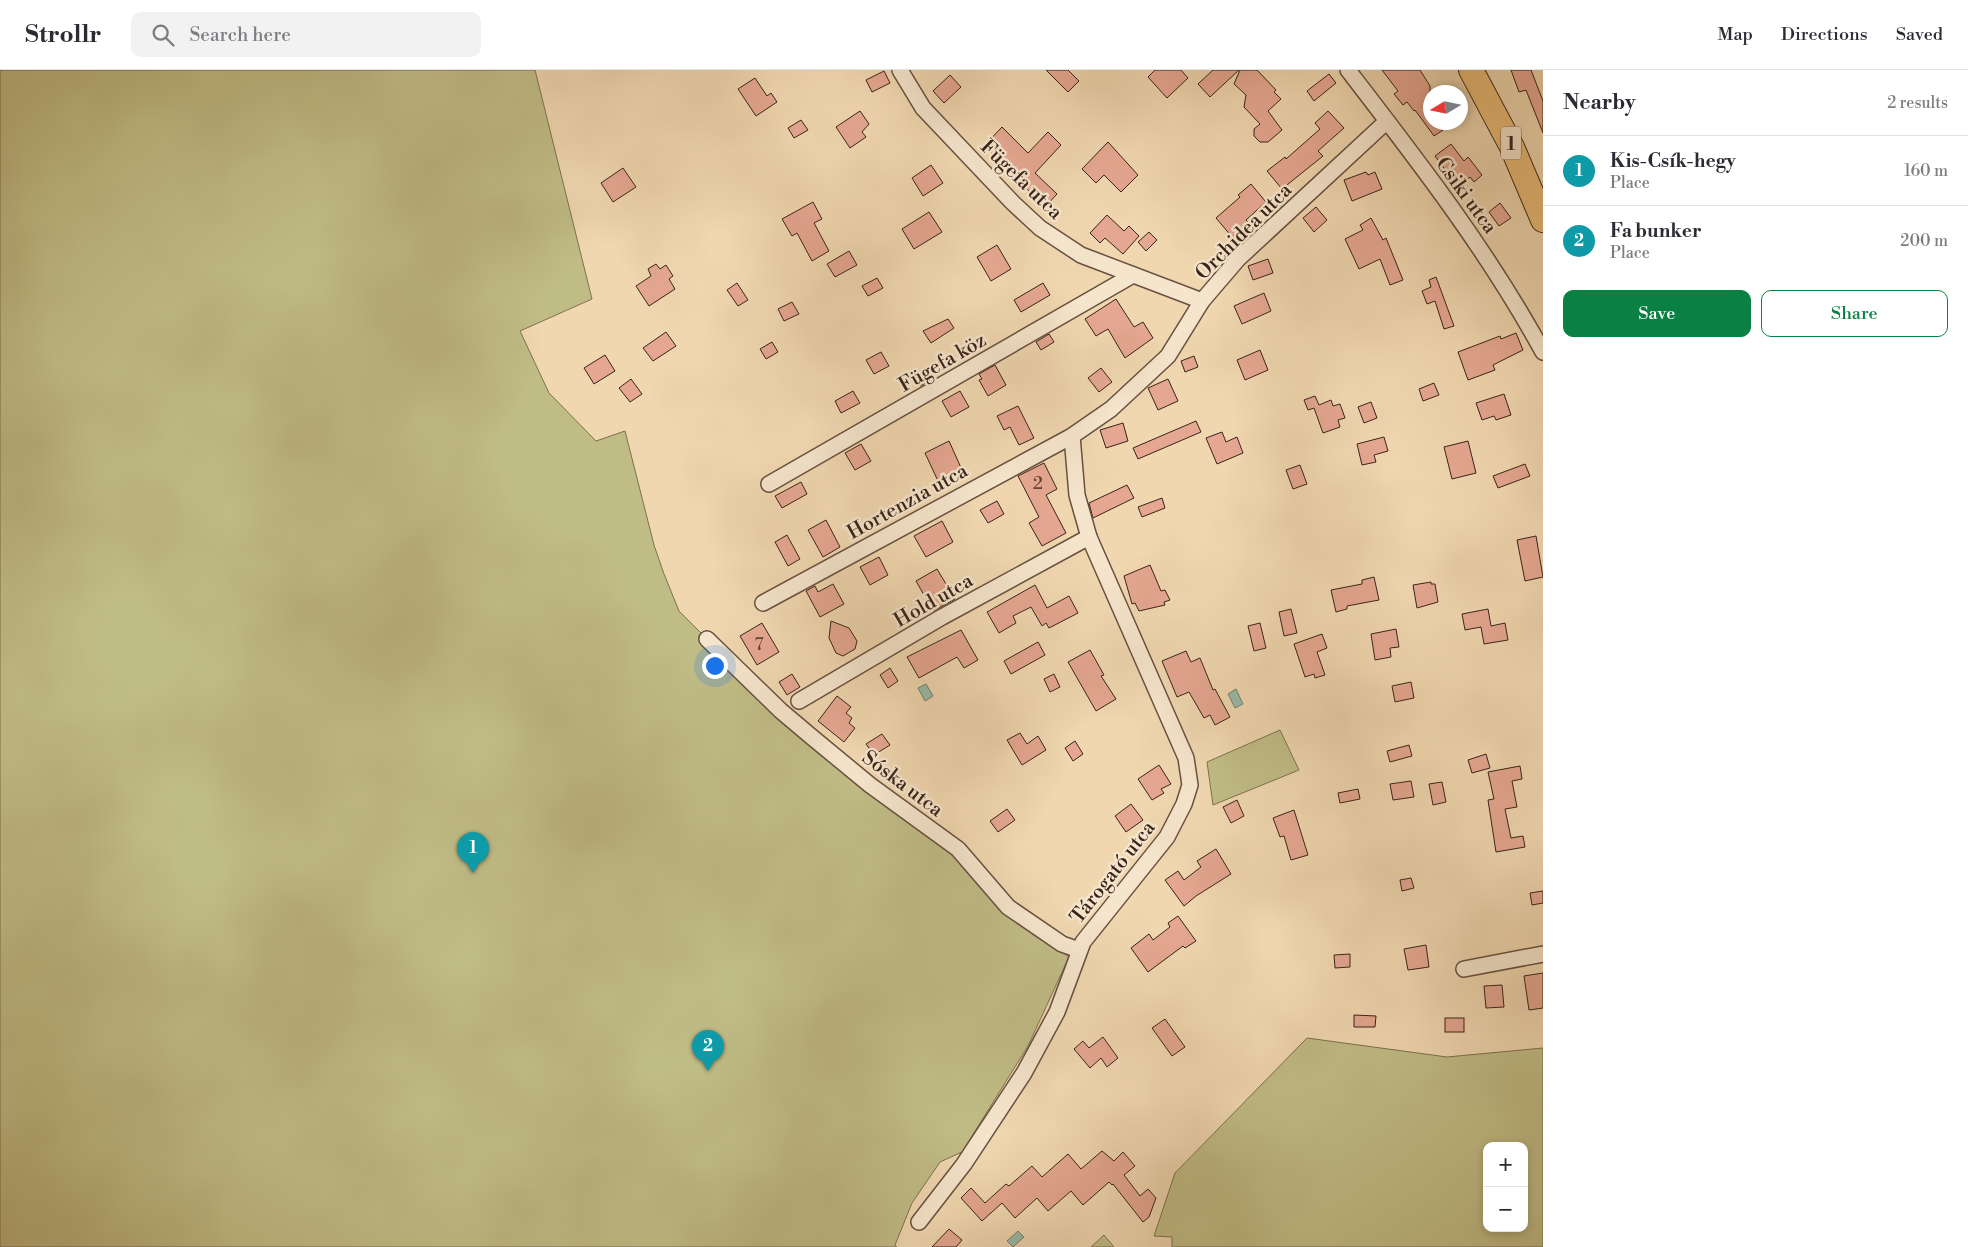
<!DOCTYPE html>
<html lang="en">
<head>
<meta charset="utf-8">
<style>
	body { margin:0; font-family:"Libre Bodoni",serif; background:#f2f2f3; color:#2b2b33 }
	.controls { position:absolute; right:15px; bottom:15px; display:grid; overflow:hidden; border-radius:10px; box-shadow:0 2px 8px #0003 }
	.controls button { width:45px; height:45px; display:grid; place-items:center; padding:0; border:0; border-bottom:1px solid #e1e1e2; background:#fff; color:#2b2b33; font:25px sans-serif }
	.compass { position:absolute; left:1423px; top:15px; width:45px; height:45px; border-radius:50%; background:#fff; box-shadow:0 2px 8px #0003; rotate:260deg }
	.you { position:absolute; left:714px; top:595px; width:18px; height:18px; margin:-12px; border:4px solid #fff; border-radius:50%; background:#1a73e8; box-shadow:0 0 0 8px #1a73e833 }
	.badge { display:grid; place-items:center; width:32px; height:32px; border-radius:50%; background:#0b8043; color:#fff; font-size:16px; font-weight:700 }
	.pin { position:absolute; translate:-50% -41px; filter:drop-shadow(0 1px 2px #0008) }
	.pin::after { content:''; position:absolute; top:26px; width:18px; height:15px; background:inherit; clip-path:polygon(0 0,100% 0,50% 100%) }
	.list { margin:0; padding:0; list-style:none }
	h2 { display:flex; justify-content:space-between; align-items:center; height:65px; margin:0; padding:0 20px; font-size:21px }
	h2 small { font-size:16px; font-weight:400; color:#7c7c81 }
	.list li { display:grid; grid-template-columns:32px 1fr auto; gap:15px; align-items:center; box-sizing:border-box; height:70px; padding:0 20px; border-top:1px solid #e1e1e2 }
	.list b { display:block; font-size:19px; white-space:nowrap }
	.list p { margin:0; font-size:16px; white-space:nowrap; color:#7c7c81 }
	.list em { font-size:16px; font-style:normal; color:#7c7c81 }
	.actions { display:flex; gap:10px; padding:15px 20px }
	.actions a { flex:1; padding:11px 0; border:1px solid #0b8043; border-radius:10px; text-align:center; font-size:18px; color:#0b8043 }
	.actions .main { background:#0b8043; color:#fff }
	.icon { flex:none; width:28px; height:28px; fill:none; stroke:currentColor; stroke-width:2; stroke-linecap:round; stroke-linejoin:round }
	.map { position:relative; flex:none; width:1543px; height:1177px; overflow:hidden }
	header { display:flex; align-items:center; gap:30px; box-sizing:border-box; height:70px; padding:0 25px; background:#fff; border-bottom:1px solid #e1e1e2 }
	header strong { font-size:24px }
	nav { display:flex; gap:28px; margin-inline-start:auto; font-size:18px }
	.search { width:350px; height:45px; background:#f2f2f3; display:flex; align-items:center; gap:12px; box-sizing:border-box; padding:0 18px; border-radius:10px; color:#7c7c81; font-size:19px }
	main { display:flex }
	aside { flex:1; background:#fff }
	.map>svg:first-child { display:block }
	.green { fill:#c0bc86; stroke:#7d7050; fill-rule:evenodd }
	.water { fill:#9abaa9; stroke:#747e70 }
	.building { fill:#e5a791; stroke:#3a231a }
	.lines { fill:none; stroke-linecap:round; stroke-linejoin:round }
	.minor-casing { stroke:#685040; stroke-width:18 }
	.primary-casing { stroke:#3a231a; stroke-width:26 }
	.minor { stroke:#f5e5cc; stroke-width:15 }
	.primary { stroke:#e8bc78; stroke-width:24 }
	.labels { text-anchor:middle; stroke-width:5; stroke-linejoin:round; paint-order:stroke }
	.number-label { font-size:18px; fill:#654438 }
	.shield { fill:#f5e5cc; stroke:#725d4f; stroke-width:1 }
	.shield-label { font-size:19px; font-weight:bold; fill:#3a231a }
	.street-label { font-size:20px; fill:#3a231a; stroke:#f5e5cc }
</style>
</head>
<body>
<header>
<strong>Strollr</strong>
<div class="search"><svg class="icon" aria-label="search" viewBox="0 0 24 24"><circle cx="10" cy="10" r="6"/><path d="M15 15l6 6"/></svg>Search here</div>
<nav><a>Map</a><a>Directions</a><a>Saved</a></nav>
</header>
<main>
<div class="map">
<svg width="1543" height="1177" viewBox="0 0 1543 1177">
	<rect width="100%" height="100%" fill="#f0d7b0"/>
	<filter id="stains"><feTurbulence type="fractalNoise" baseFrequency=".004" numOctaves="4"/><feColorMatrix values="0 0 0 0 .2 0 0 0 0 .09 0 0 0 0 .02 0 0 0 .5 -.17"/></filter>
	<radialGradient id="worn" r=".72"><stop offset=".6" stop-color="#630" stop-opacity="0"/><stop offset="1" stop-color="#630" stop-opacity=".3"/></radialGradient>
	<!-- green -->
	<g class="green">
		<path d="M 0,0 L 535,0 L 592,229 L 520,261 L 549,323 L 596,371 L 625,361 L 654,475 L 664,504 L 679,541 L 707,569 L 964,791 L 996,832 L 1069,887 L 1028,976 L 962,1082 L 940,1092 L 912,1133 L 895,1175 L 897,1177 L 0,1177 Z"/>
		<path d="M 1280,660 L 1299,700 L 1213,735 L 1207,692 Z"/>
		<path d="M 1307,968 L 1447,987 L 1543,978 L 1543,1177 L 1172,1177 L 1172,1167 L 1154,1166 L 1175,1103 ZM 1487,1076 L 1524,1076 L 1524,1158 L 1487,1158 Z"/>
		<path d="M 1104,1165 L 1114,1177 L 1091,1177 Z"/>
	</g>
	<!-- water -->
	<g class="water">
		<path d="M 926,614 L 933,626 L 925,631 L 918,618 Z"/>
		<path d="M 1236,619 L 1243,634 L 1235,638 L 1228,624 Z"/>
		<path d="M 1018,1161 L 1024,1167 L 1013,1177 L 1007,1171 Z"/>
	</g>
	<!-- building -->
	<g class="building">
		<path d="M 1046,0 L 1068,0 L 1079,11 L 1068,22 Z"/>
		<path d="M 1155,0 L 1181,0 L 1188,8 L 1167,28 L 1148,7 Z"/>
		<path d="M 1213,0 L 1239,0 L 1210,27 L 1198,14 Z"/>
		<path d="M 1240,0 L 1257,0 L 1276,20 L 1274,22 L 1281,29 L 1268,41 L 1282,60 L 1268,72 L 1260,72 L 1254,66 L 1254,59 L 1260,54 L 1244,37 L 1246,25 L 1234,14 Z"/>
		<path d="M 1382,0 L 1420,0 L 1430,16 L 1430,52 L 1437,52 L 1443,60 L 1434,66 L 1415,40 L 1414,41 L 1407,32 L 1403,35 L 1394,24 L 1398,21 Z"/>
		<path d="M 1511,0 L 1531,0 L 1543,31 L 1543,63 L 1526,20 L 1519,22 Z"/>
		<path d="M 884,1 L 890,13 L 872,22 L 866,10 Z"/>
		<path d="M 1329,4 L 1336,13 L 1314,31 L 1307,21 Z"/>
		<path d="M 950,5 L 961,17 L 944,33 L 933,21 Z"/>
		<path d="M 755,8 L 767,26 L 771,23 L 777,32 L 756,46 L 738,19 Z"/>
		<path d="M 860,41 L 869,54 L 862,62 L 866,67 L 850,78 L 836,57 Z"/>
		<path d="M 1328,41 L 1344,58 L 1318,81 L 1323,86 L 1282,119 L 1267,101 L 1285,87 L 1286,89 L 1320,59 L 1315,53 Z"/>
		<path d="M 801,50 L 808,60 L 794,68 L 788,58 Z"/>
		<path d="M 1002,57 L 1028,83 L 1048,62 L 1061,75 L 1035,103 L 1057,124 L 1045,137 L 984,76 Z"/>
		<path d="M 1108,72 L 1138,105 L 1121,122 L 1104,105 L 1096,113 L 1082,99 Z"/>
		<path d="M 1451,74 L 1464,91 L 1468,87 L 1482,105 L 1474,112 L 1470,107 L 1458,117 L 1435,86 Z"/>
		<path d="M 931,95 L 943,113 L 923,126 L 912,108 Z"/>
		<path d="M 623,98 L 636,117 L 613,132 L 601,113 Z"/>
		<path d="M 1366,102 L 1368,105 L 1375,102 L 1382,119 L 1352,131 L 1344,110 Z"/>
		<path d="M 1251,114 L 1266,132 L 1246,150 L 1249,153 L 1232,167 L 1216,148 L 1240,127 L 1238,125 Z"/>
		<path d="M 813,132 L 822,149 L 814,153 L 829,181 L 812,191 L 797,163 L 792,166 L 782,149 Z"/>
		<path d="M 1500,133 L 1511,148 L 1499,156 L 1489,142 Z"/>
		<path d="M 1316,137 L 1327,150 L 1314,162 L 1303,148 Z"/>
		<path d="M 929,142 L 942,162 L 914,179 L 902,159 Z"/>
		<path d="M 1107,145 L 1124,161 L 1129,156 L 1139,166 L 1123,184 L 1105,168 L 1100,173 L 1090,163 Z"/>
		<path d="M 1371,148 L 1383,170 L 1386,168 L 1403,210 L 1390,215 L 1380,189 L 1359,199 L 1345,169 L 1363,160 L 1360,155 Z"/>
		<path d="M 1149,162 L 1157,170 L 1146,181 L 1138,172 Z"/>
		<path d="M 997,175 L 1011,199 L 991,211 L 977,187 Z"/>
		<path d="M 849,181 L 857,195 L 835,207 L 827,194 Z"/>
		<path d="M 1268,189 L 1273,203 L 1253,210 L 1248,196 Z"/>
		<path d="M 656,194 L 660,199 L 666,195 L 673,206 L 669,209 L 675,219 L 649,236 L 636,216 L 651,206 L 648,199 Z"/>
		<path d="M 1436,207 L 1454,256 L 1444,259 L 1435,231 L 1427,234 L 1422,221 L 1431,217 L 1429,210 Z"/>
		<path d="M 877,208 L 883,218 L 868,226 L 862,216 Z"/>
		<path d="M 737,213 L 748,230 L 738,236 L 727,220 Z"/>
		<path d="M 1043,213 L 1050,225 L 1021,242 L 1014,230 Z"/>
		<path d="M 1264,223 L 1271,241 L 1242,254 L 1234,236 Z"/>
		<path d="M 1116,229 L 1134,257 L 1143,252 L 1153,268 L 1125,288 L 1108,259 L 1096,266 L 1085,249 Z"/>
		<path d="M 792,232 L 799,244 L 784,251 L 778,239 Z"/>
		<path d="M 948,249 L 954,258 L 931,273 L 923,261 Z"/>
		<path d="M 666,262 L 676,276 L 653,291 L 643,278 Z"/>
		<path d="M 1516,263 L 1523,280 L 1493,295 L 1495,300 L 1468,310 L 1458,282 L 1500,266 L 1501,269 Z"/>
		<path d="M 1049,264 L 1054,272 L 1041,280 L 1036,272 Z"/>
		<path d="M 772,272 L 778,282 L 766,289 L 760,279 Z"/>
		<path d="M 1260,280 L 1268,300 L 1245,310 L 1237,290 Z"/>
		<path d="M 881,282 L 889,296 L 874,304 L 866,290 Z"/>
		<path d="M 605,285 L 615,301 L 594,314 L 584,298 Z"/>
		<path d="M 1194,286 L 1198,297 L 1185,302 L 1181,291 Z"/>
		<path d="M 995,295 L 1006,315 L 988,326 L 979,310 L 982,309 L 979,304 Z"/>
		<path d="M 1101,298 L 1112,312 L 1099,322 L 1088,308 Z"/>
		<path d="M 931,302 L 935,308 L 920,316 L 917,311 Z"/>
		<path d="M 631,309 L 642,324 L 630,332 L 619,318 Z"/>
		<path d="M 1168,309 L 1178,331 L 1158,340 L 1148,318 Z"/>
		<path d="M 1434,313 L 1439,325 L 1423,331 L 1419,319 Z"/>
		<path d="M 853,321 L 860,333 L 841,343 L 835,331 Z"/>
		<path d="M 960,321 L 969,337 L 951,347 L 942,331 Z"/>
		<path d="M 1504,324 L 1511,345 L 1496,350 L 1494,346 L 1482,350 L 1476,333 Z"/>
		<path d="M 1315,326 L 1319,335 L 1331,330 L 1333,336 L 1340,334 L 1345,348 L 1338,350 L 1340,357 L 1323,363 L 1314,338 L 1308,340 L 1304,330 Z"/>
		<path d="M 1371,332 L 1377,348 L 1364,353 L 1358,337 Z"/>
		<path d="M 1018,336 L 1034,368 L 1019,375 L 1010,357 L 1004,360 L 997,346 Z"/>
		<path d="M 1196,351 L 1201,362 L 1138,389 L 1133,378 Z"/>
		<path d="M 1123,353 L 1128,371 L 1106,378 L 1100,360 Z"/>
		<path d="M 1222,362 L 1226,372 L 1237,367 L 1243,383 L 1217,394 L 1206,368 Z"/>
		<path d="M 1384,367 L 1388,381 L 1374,385 L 1376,392 L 1362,395 L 1357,374 Z"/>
		<path d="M 949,371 L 962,400 L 938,411 L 925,383 Z"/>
		<path d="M 1468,371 L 1476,403 L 1452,409 L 1444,377 Z"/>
		<path d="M 861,374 L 871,391 L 855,400 L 845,383 Z"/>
		<path d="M 1044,393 L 1057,419 L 1046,425 L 1066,463 L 1042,476 L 1029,453 L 1039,447 L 1018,406 Z"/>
		<path d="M 1525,394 L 1530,406 L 1498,418 L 1493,406 Z"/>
		<path d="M 1300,395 L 1307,414 L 1293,419 L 1286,400 Z"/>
		<path d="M 801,412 L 807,424 L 782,438 L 775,426 Z"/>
		<path d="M 1127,415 L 1134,428 L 1093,448 L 1089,433 Z"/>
		<path d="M 1162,428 L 1165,438 L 1142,447 L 1138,437 Z"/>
		<path d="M 997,431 L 1004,444 L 988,453 L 980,440 Z"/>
		<path d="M 826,450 L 840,477 L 823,487 L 808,460 Z"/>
		<path d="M 942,451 L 953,472 L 926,487 L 914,466 Z"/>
		<path d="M 787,465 L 800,489 L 788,496 L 775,472 Z"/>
		<path d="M 1536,466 L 1543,507 L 1525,511 L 1517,470 Z"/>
		<path d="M 879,487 L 888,505 L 870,515 L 860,497 Z"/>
		<path d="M 1150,495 L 1161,521 L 1165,520 L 1170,530 L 1164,532 L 1165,535 L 1139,541 L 1135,533 L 1132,534 L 1124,506 Z"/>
		<path d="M 937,499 L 955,529 L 933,541 L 916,511 Z"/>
		<path d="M 1374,507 L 1379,530 L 1347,536 L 1347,539 L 1336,542 L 1331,520 L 1362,514 L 1362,510 Z"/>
		<path d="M 1431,512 L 1431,514 L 1435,514 L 1438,532 L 1417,538 L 1413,515 Z"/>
		<path d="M 833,514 L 844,534 L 820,547 L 806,521 L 815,516 L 818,522 Z"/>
		<path d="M 1035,515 L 1047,538 L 1069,526 L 1078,543 L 1049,558 L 1046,553 L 1042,556 L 1031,537 L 1013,546 L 1016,553 L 999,563 L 987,542 Z"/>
		<path d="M 1291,539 L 1297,563 L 1284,566 L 1279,542 Z"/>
		<path d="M 1488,539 L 1491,556 L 1505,553 L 1508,570 L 1484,574 L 1481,557 L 1465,560 L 1462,544 Z"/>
		<path d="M 831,551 L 849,558 L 857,571 L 855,579 L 843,586 L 836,583 L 829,568 Z"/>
		<path d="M 762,553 L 779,582 L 757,595 L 740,566 Z"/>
		<path d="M 1260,553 L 1266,578 L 1254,581 L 1248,556 Z"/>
		<path d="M 1396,559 L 1399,577 L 1390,578 L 1391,587 L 1375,590 L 1371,564 Z"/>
		<path d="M 961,560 L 978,590 L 964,598 L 957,587 L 919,608 L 907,587 Z"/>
		<path d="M 1322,564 L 1327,578 L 1317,582 L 1325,605 L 1315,608 L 1314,604 L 1305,607 L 1294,574 Z"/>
		<path d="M 1038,572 L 1045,585 L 1011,604 L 1004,591 Z"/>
		<path d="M 1090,580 L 1104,605 L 1101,606 L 1116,629 L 1096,641 L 1068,592 Z"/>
		<path d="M 1186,581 L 1191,592 L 1200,588 L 1213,620 L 1215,619 L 1230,647 L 1215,655 L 1210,645 L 1204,648 L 1189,622 L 1177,627 L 1162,591 Z"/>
		<path d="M 890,598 L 898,611 L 888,618 L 880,605 Z"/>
		<path d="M 792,604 L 800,617 L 787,625 L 779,612 Z"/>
		<path d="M 1054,604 L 1060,617 L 1050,622 L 1044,609 Z"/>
		<path d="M 1411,612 L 1414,628 L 1395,632 L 1392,616 Z"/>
		<path d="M 837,626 L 851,637 L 846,643 L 852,648 L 849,653 L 855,658 L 844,672 L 818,651 Z"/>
		<path d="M 1020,663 L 1027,674 L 1038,666 L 1046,680 L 1022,695 L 1007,670 Z"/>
		<path d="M 882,664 L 890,675 L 874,685 L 866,674 Z"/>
		<path d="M 1075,671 L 1083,684 L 1073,691 L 1065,678 Z"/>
		<path d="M 1409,675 L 1412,686 L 1390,692 L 1387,681 Z"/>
		<path d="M 1486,684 L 1490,698 L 1472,703 L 1468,690 Z"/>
		<path d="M 1159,695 L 1171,714 L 1161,719 L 1164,723 L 1152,730 L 1138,709 Z"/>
		<path d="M 1520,696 L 1522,709 L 1512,711 L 1517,737 L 1505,739 L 1511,768 L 1523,766 L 1525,777 L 1496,782 L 1488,730 L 1494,729 L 1488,702 Z"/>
		<path d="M 1411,711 L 1414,727 L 1393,730 L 1390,714 Z"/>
		<path d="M 1442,712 L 1446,732 L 1433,735 L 1429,714 Z"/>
		<path d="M 1358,719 L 1360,729 L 1340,733 L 1338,723 Z"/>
		<path d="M 1237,730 L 1244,746 L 1231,753 L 1223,737 Z"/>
		<path d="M 1131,734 L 1143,750 L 1126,762 L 1115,746 Z"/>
		<path d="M 1007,739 L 1015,750 L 998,762 L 990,751 Z"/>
		<path d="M 1294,740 L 1308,785 L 1291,790 L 1284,766 L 1280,767 L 1273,748 Z"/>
		<path d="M 1216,779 L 1231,804 L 1196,826 L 1184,836 L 1165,810 L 1178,801 L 1184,810 L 1201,797 L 1197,791 Z"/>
		<path d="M 1411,808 L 1414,818 L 1402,821 L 1400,810 Z"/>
		<path d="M 1543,821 L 1543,833 L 1532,835 L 1530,823 Z"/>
		<path d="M 1178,846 L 1196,871 L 1185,878 L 1183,876 L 1148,902 L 1131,878 L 1149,864 L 1153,870 L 1170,857 L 1168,853 Z"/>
		<path d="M 1426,875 L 1429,897 L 1408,900 L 1404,879 Z"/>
		<path d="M 1350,884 L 1350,897 L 1335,898 L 1334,885 Z"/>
		<path d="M 1543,903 L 1543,938 L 1529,940 L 1524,906 Z"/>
		<path d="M 1502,915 L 1504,937 L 1486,938 L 1484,916 Z"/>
		<path d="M 1354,945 L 1376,946 L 1375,957 L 1354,957 Z"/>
		<rect x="1445" y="948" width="19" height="14"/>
		<path d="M 1165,949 L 1185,977 L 1172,986 L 1152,958 Z"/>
		<path d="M 1103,967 L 1118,988 L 1107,997 L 1101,988 L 1090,998 L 1074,979 L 1083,971 L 1089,978 Z"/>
		<path d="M 1102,1081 L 1114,1091 L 1123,1082 L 1135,1096 L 1124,1105 L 1140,1126 L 1148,1119 L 1156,1128 L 1149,1147 L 1143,1152 L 1113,1114 L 1112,1115 L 1109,1112 L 1083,1135 L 1071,1121 L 1048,1141 L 1037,1128 L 1015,1148 L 1002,1133 L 982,1151 L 961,1128 L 971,1118 L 985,1133 L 1006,1114 L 1009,1116 L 1032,1096 L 1042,1107 L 1068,1084 L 1081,1099 Z"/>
		<path d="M 949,1159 L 962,1170 L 956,1177 L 932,1177 Z"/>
	</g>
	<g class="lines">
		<defs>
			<g id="minor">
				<path d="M 900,0 L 923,38 L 1013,133 L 1040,158 L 1081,185 L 1202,231"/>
				<path d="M 1348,0 C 1418,91 1488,181 1543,282"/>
				<path d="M 769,414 L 1133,205"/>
				<path d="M 763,533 L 1072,366 L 1111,339 L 1168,286 L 1202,231 L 1238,189 L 1387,51"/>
				<path d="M 707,569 L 781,641 L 813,668 L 870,715 L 958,779 L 1008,837 L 1062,874 L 1079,880"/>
				<path d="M 799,631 L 942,547 L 1089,467"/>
				<path d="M 1464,899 L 1543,884"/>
				<path d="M 919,1152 L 964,1094 L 1024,1003 L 1057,942 L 1083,872 L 1167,767 L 1184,734 L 1190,715 L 1186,688 L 1089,467 L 1077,425 L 1072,366"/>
			</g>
			<path id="primary" d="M 1471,0 L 1512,77 L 1543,150"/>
		</defs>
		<!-- minor casing -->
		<use href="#minor" class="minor-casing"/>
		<!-- primary casing -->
		<use href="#primary" class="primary-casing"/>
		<!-- minor -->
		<use href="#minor" class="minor"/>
		<!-- primary -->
		<use href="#primary" class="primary"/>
	</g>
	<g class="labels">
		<!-- number labels -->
		<g class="number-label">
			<text x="1038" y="419">2</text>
			<text x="759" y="580">7</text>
		</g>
		<!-- shield labels -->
		<rect class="shield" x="1501" y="56.5" width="20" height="33" rx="4"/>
		<g class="shield-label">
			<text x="1511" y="80">1</text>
		</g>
		<!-- street labels -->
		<g class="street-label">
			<text transform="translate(1022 109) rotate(44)" y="7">Fügefa utca</text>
			<text transform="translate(1467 125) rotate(54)" y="7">Csiki utca</text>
			<text transform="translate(1243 161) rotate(-45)" y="7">Orchidea utca</text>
			<text transform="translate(942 292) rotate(-30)" y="7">Fügefa köz</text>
			<text transform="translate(907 431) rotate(-29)" y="7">Hortenzia utca</text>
			<text transform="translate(933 530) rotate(-30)" y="7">Hold utca</text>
			<text transform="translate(903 713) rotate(37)" y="7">Sóska utca</text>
			<text transform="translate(1112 802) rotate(-52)" y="7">Tárogató utca</text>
		</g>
	</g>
	<rect width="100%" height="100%" filter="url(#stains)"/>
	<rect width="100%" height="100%" fill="url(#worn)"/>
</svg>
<div class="controls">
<button>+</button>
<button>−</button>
</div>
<svg class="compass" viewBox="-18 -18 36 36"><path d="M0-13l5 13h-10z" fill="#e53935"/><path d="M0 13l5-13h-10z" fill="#7c7c81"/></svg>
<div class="you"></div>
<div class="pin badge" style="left:473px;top:803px;background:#0f9aa8">1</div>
<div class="pin badge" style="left:708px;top:1001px;background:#0f9aa8">2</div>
</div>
<aside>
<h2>Nearby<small>2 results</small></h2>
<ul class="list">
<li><span class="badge" style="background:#0f9aa8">1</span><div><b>Kis-Csík-hegy</b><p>Place</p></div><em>160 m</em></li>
<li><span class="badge" style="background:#0f9aa8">2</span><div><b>Fa bunker</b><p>Place</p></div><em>200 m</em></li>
</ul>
<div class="actions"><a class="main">Save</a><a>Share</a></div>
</aside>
</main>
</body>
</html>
